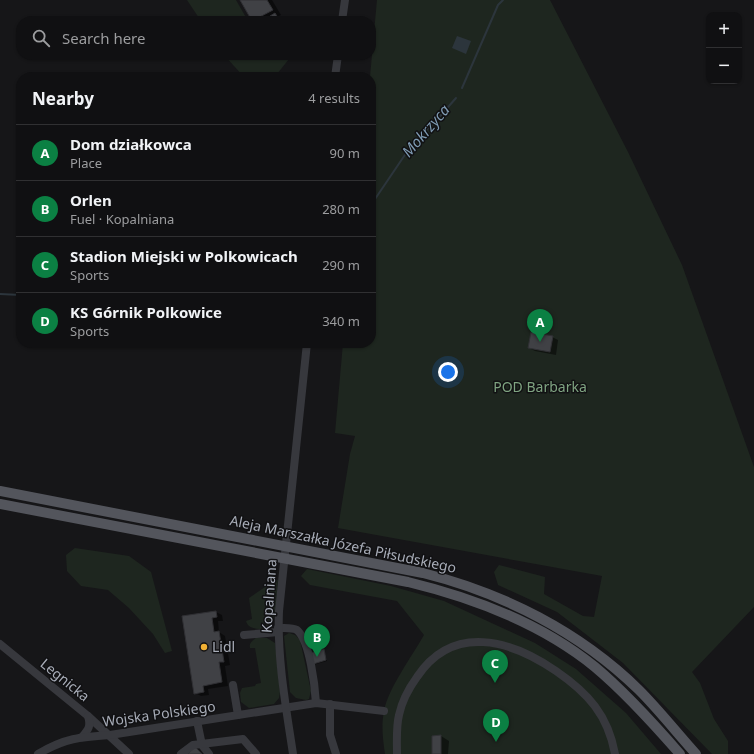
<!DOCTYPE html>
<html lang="en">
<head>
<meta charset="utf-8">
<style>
	body { margin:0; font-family:"Noto Sans",sans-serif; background:#19191b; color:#f1f3f6 }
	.controls { position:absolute; right:12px; top:12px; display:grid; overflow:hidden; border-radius:8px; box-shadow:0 1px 3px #0004 }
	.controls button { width:36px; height:36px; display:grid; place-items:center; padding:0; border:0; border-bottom:1px solid #303032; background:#101012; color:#f1f3f6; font:20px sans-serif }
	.you { position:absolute; left:448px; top:372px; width:14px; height:14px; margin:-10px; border:3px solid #fff; border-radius:50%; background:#1a73e8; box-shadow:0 0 0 6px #1a73e833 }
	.badge { display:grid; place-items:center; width:26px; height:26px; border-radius:50%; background:#0b8043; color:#fff; font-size:13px; font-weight:700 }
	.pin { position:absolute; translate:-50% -33px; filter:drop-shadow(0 1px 2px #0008) }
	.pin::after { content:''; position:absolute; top:21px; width:14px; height:12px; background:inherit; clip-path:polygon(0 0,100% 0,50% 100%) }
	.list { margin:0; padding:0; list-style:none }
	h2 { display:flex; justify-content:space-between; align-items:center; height:52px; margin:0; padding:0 16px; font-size:17px }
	h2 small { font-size:13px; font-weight:400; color:#9c9d9f }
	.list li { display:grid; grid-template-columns:26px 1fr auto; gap:12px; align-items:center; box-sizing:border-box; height:56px; padding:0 16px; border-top:1px solid #303032 }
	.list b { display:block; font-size:15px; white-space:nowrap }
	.list p { margin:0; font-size:13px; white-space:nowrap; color:#9c9d9f }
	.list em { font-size:13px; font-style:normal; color:#9c9d9f }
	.icon { flex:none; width:22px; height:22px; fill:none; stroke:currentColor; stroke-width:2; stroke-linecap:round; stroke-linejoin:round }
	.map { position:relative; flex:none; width:754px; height:754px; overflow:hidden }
	.search { position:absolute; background:#101012; box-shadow:0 1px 3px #0004; left:16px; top:16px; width:360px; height:44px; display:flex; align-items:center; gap:10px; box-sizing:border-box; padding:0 14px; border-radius:16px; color:#9c9d9f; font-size:15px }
	.panel { position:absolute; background:#101012; box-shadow:0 1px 3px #0004; left:16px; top:72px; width:360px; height:276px; border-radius:16px }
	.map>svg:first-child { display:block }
	.green { fill:#1e261f }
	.water { fill:#2c353c }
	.shadow { fill:#0007 }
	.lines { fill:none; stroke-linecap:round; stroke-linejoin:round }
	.stream { stroke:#2c353c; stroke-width:2 }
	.building { fill:#404145; stroke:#303034 }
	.minor { stroke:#37383d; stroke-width:8 }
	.major { stroke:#53555c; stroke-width:10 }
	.poi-dot { fill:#f2b134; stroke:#111113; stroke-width:1.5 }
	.labels { text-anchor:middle; stroke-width:3; stroke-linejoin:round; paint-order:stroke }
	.park-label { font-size:14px; fill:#7fa381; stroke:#111113 }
	.street-label { font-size:14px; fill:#a8adb8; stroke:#111113 }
	.poi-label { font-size:14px; fill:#a8adb8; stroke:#111113; text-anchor:start }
	.water-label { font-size:15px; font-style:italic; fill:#7f9bb3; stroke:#111113 }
</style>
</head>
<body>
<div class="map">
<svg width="754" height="754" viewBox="0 0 754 754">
	<rect width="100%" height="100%" fill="#161618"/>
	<!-- green -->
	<g class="green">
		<path d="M 187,0 L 236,0 L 248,21 L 201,21 Z"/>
		<path d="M 377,0 L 550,0 L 628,152 L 682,265 L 754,467 L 754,607 L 692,672 L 700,683 L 714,719 L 728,741 L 728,754 L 712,754 L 623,663 L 557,612 L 498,585 L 494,572 L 499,565 L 545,577 L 544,594 L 583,616 L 594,617 L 602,576 L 338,528 L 350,454 L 355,436 L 335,433 L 343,343 L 371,343 L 371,77 L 370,77 Z"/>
		<path d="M 224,55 L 288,55 L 289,59 L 277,74 L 278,77 L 244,77 Z"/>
		<path d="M 75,548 L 129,556 L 151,572 L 172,651 L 165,653 L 153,634 L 129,608 L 108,590 L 81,586 L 67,571 L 66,555 Z"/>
		<path d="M 307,569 L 391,586 L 444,601 L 535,643 L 576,669 L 626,713 L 661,754 L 385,754 C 383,740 381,726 384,711 C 388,689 412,656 424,635 L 397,601 L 310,585 L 301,576 Z"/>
		<path d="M 272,579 L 278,580 C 276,592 278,624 266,629 L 270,581 Z"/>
		<path d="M 268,585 L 264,629 C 257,629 248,629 246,621 L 252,619 L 249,598 Z"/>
		<path d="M 289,633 L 295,635 L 300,640 L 311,691 L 309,699 L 306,700 L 296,698 L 290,692 L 284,636 Z"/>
		<path d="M 256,638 L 267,638 L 275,643 L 280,692 L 279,698 L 274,704 L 249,708 L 241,702 L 240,693 L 242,688 L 255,686 L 256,684 L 261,683 L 255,648 L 250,648 C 249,643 252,641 256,638 Z"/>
	</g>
	<!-- water -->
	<path class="water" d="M 457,36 L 471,41 L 466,54 L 452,48 Z"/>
	<!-- shadow -->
	<g class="shadow">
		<path d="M 241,0 L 272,0 L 281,15 L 279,16 L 282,21 L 253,21 Z"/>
		<path d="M 552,337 L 558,340 L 556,355 L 535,351 L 529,348 Z"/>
		<path d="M 216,612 L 222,615 L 223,621 L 218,621 L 219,632 L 225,636 L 230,665 L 225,666 L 228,686 L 208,689 L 209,695 L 201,696 L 195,693 L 183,617 Z"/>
		<path d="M 319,629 L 325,632 L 328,644 L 320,646 L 314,642 Z"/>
		<path d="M 323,650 L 327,661 L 313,665 Z"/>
		<path d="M 441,736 L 449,741 L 448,754 L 433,754 Z"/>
	</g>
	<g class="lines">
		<!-- stream -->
		<g class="stream">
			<path d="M 462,88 L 498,5 L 503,0"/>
			<path d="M 371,205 L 415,140 L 434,123 L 456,98"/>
			<path d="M 0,294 L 21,295"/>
		</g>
	</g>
	<!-- building -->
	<g class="building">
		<path d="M 240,0 L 267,0 L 273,10 L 252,21 Z"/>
		<path d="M 275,13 L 280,21 L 272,21 L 270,16 Z"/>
		<path d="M 531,332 L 553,336 L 550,352 L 528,348 Z"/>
		<path d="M 216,611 L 217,617 L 212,618 L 214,632 L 219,631 L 224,662 L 219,662 L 222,682 L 203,686 L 204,692 L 194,694 L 182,616 Z"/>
		<path d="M 319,628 L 322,640 L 313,643 L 309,630 Z"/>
		<path d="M 324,649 L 326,660 L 310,665 L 307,654 Z"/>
		<path d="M 441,735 L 441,754 L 432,754 L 432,736 Z"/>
		<path d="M 195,747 L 202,754 L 188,754 Z"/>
	</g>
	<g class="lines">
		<!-- minor -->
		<g class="minor">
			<path d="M 342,21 L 345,0"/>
			<path d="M 335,77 L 338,55"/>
			<path d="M 278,628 C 284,628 292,627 297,630 C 310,641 315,687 316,703"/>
			<path d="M 244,635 L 278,632"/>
			<path d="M 0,644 L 88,716 L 129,754"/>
			<path d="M 233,685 L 238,715"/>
			<path d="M 330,704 L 330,735 L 336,754"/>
			<path d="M 197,721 L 202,745 L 209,754"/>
			<path d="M 82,737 C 89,729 91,726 88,716"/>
			<path d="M 38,754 C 65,738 80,737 110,735 L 316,703 L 384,711"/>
			<path d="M 181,754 L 193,745 L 243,739 L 256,754"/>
			<path d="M 293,754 C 286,707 277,659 279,611 L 307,343"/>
			<path d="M 397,754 C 397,741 396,727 399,715 C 402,701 409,688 417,677 C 453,623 511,640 556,671 C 588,693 608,715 615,754"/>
		</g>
		<!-- major -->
		<g class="major">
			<path d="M 0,491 L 423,573 C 503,593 580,632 639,690 C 659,710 677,733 696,754"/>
			<path d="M 0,504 L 408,582 C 474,598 541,623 595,667 C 626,693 653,723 680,754"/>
		</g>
	</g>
	<!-- markers -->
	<circle class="poi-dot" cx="204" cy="647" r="4"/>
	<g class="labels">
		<!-- park labels -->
		<g class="park-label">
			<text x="540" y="392">POD Barbarka</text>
		</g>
		<!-- street labels -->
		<g class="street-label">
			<text transform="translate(343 544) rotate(12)" y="5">Aleja Marszałka Józefa Piłsudskiego</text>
			<text transform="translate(269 596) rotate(-86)" y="5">Kopalniana</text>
			<text transform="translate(65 680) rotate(39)" y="5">Legnicka</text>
			<text transform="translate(159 714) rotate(-8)" y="5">Wojska Polskiego</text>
		</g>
		<!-- poi labels -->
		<g class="poi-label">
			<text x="212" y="652">Lidl</text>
		</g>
		<!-- water labels -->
		<g class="water-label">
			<text transform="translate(426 131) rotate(-49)" y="5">Mokrzyca</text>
		</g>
	</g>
</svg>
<div class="controls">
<button>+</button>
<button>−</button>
</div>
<div class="you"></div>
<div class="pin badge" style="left:540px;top:342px">A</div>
<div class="pin badge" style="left:317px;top:657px">B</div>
<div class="pin badge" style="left:495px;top:683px">C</div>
<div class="pin badge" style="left:496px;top:742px">D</div>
<div class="search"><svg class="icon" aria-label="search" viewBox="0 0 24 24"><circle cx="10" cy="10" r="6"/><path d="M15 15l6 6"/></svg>Search here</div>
<section class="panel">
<h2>Nearby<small>4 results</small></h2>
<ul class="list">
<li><span class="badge">A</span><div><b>Dom działkowca</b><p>Place</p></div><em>90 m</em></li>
<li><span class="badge">B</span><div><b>Orlen</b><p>Fuel · Kopalniana</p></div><em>280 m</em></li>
<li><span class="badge">C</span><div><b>Stadion Miejski w Polkowicach</b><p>Sports</p></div><em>290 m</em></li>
<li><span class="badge">D</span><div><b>KS Górnik Polkowice</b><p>Sports</p></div><em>340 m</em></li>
</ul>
</section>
</div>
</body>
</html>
